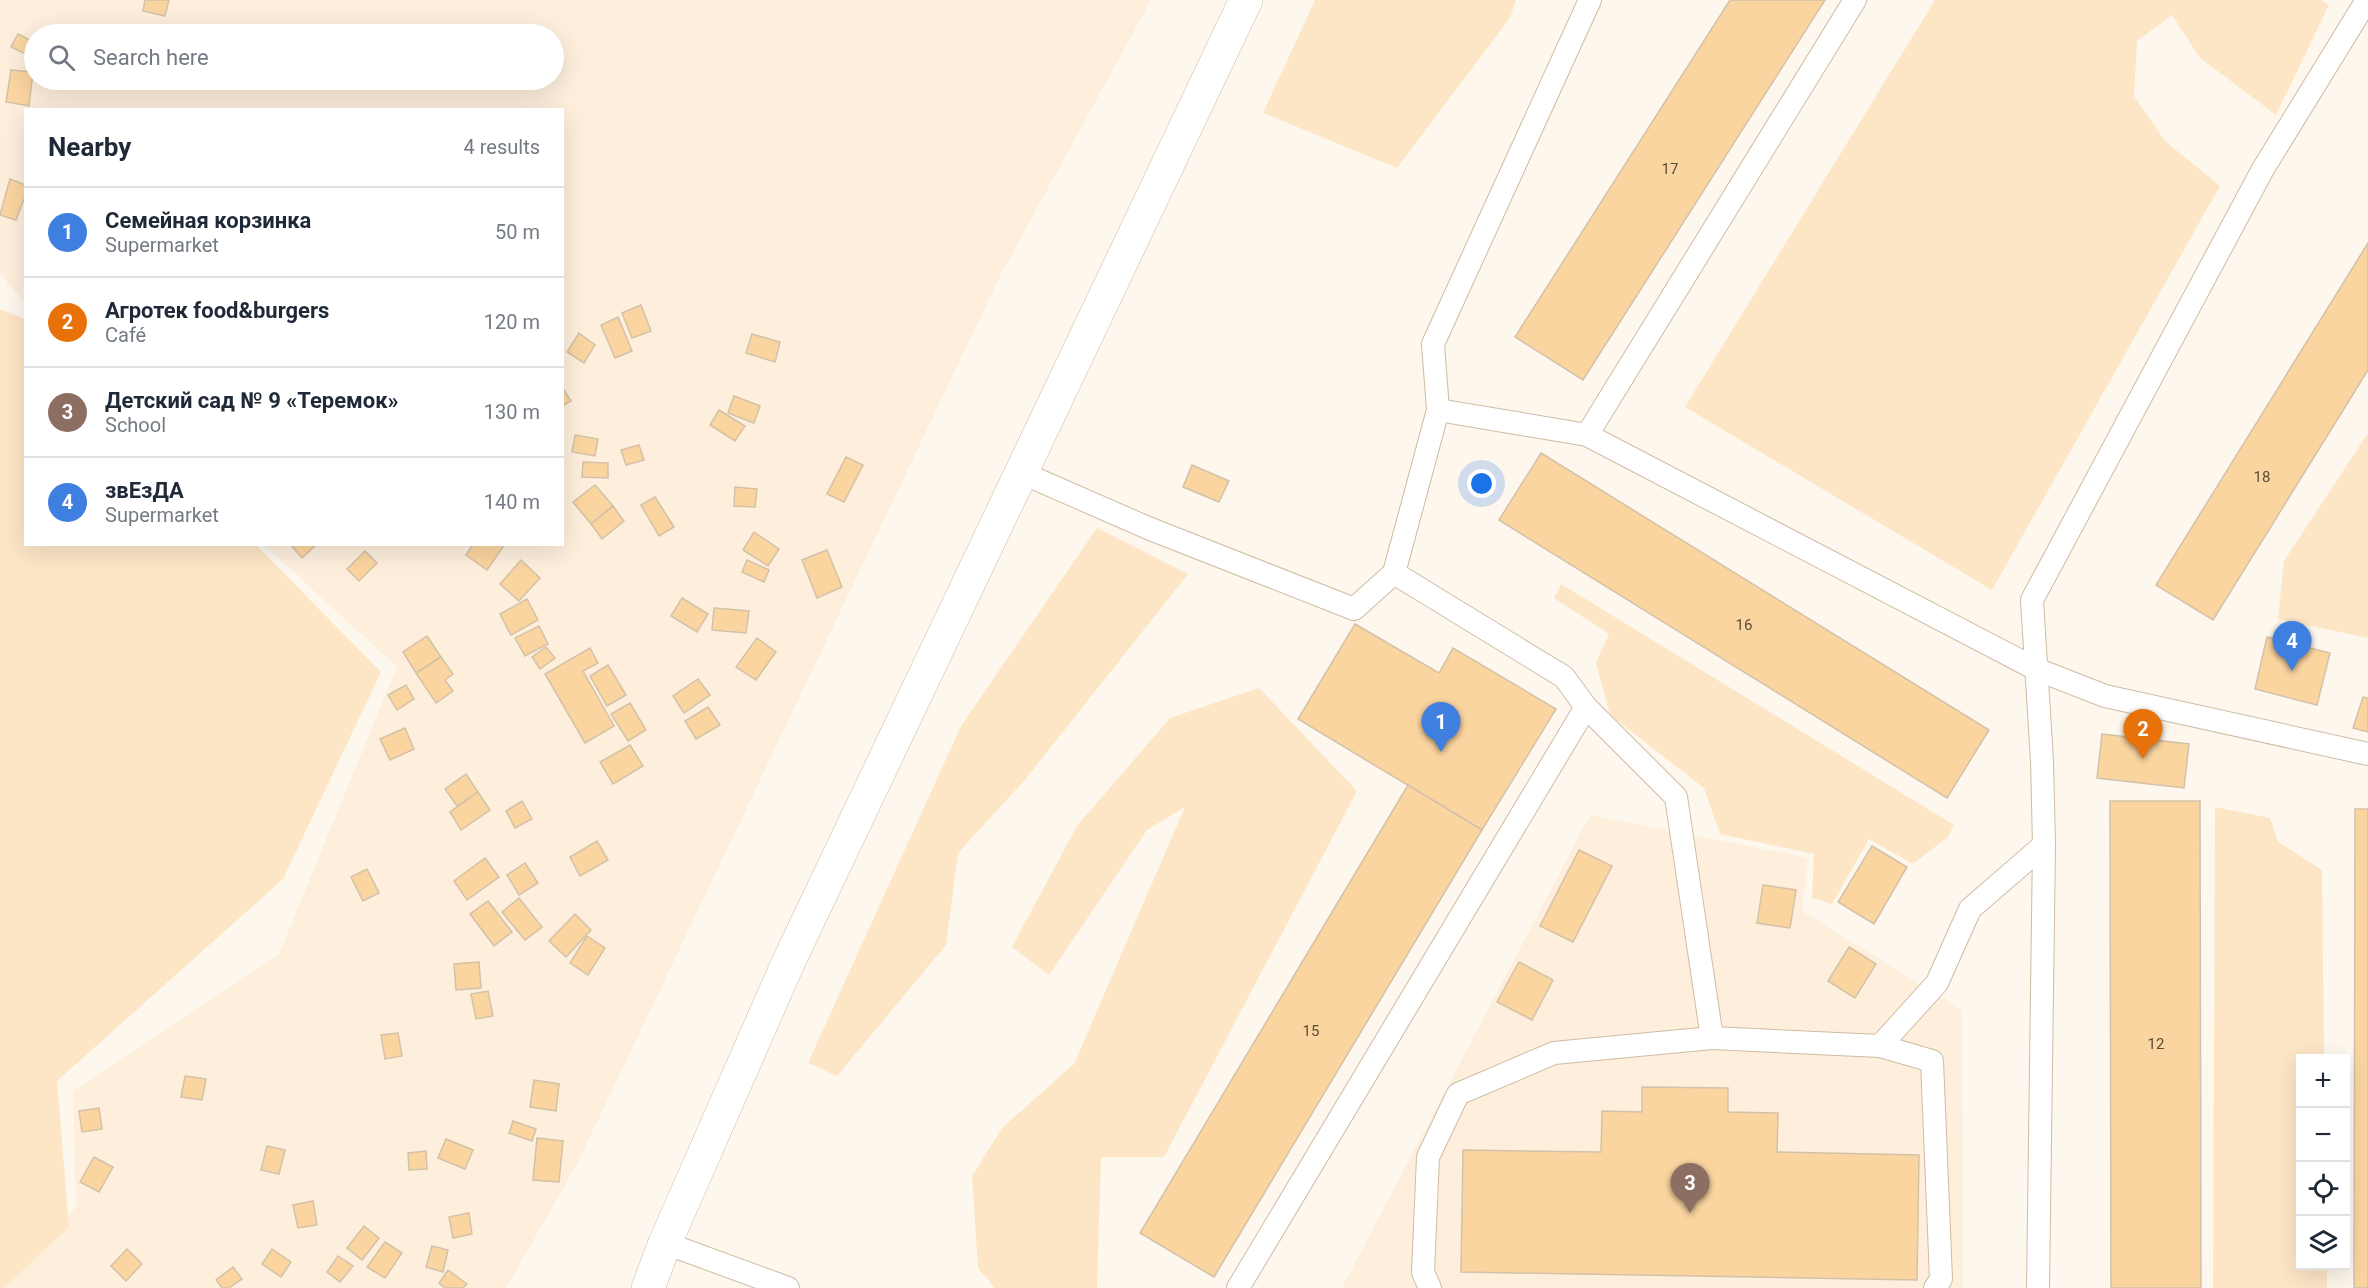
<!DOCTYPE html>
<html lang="en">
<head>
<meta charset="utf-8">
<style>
	body { margin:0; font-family:Roboto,sans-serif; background:#f2f2f3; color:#1f2937 }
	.controls { position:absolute; right:18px; bottom:18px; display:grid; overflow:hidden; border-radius:0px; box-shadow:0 6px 24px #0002 }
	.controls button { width:54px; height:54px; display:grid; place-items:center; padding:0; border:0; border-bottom:2px solid #e0e1e3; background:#fff; color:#1f2937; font:30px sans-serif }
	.you { position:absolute; left:1482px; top:484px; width:21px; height:21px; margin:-15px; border:4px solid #fff; border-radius:50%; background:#1a73e8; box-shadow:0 0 0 9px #1a73e833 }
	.badge { display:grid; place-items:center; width:39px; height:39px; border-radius:50%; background:#1a73e8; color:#fff; font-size:20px; font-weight:700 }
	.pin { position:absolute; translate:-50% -50px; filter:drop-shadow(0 2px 3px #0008) }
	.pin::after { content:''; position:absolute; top:32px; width:21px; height:18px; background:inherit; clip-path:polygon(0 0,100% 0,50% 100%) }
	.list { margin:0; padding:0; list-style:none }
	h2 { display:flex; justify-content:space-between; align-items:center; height:78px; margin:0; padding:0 24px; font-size:26px }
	h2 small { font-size:20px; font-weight:400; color:#747a83 }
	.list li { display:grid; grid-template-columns:39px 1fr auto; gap:18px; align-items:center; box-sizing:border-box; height:90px; padding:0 24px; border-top:2px solid #e0e1e3 }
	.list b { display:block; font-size:22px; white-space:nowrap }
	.list p { margin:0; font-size:20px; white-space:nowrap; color:#747a83 }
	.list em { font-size:20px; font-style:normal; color:#747a83 }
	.icon { flex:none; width:33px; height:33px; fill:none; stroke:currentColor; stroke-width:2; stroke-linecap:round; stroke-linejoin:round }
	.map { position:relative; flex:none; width:2368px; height:1288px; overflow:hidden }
	.search { position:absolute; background:#fff; box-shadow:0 6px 24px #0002; left:24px; top:24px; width:540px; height:66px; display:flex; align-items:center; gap:15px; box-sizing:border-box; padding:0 21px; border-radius:33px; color:#747a83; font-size:22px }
	.panel { position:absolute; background:#fff; box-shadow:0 6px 24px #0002; left:24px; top:108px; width:540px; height:438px; border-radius:0px }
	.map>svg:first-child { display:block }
	.built { fill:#fdefdc; fill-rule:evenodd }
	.green { fill:#fde6c6 }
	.building { fill:#fbd5a0; stroke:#d3c1a9; stroke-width:1.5 }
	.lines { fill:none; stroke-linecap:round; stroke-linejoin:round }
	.lane-casing { stroke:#cebca4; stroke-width:24 }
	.secondary-casing { stroke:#cebca4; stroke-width:34 }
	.lane { stroke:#fff; stroke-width:22 }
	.secondary { stroke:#fff; stroke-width:33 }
	.labels { text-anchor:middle; stroke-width:4.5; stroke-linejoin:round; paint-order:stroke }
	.number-label { font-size:15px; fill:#5b4c38 }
</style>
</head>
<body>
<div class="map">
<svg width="2368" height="1288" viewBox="0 0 2368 1288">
	<rect width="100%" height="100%" fill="#fef7ed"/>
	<!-- built -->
	<g class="built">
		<path d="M 0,0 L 1151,0 L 1001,274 L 576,1166 L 506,1288 L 0,1288 L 76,1207 L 73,1091 L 279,954 L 397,667 L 264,545 L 562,544 L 562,110 L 26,110 L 25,303 L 0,273 ZM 34,34 L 554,34 L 554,80 L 34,80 Z"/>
		<path d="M 1590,815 L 1808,858 L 1802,911 L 1962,1010 L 1963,1288 L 1342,1288 Z"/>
	</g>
	<!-- green -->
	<g class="green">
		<path d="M 1315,0 L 1516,0 L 1510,18 L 1397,168 L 1263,113 Z"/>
		<path d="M 1935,0 L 2321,0 L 2329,5 L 2276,115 L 2200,58 L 2172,15 L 2137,41 L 2134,96 L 2165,141 L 2220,186 L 1992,590 L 1685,407 Z"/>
		<path d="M 0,309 L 25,319 L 26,544 L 256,545 L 381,672 L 283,879 L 57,1081 L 69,1227 L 4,1288 L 0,1288 Z"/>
		<path d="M 2368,433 L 2368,638 L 2278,619 L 2284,561 Z"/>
		<path d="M 1097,528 L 1188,574 L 1024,781 L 958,853 L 946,945 L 837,1076 L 808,1063 L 961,726 Z"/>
		<path d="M 1561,584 L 1954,825 L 1948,837 L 1913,864 L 1869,839 L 1832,904 L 1812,898 L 1814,854 L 1720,834 L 1704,788 L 1610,715 L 1596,663 L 1609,634 L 1554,598 Z"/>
		<path d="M 1259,688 L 1357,791 L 1164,1157 L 1101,1157 L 1097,1288 L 995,1288 L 978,1268 L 972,1176 L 1002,1128 L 1074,1064 L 1185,807 L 1147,830 L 1049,975 L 1012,947 L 1077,826 L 1170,718 Z"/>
		<path d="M 2215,807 L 2270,818 L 2278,842 L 2322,870 L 2324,1058 L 2300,1058 L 2300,1266 L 2327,1266 L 2327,1288 L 2213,1288 Z"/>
	</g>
	<!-- building -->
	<g class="building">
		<path d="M 145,0 L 169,0 L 165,16 L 143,11 Z"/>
		<path d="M 1730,0 L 1825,0 L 1583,380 L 1515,337 Z"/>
		<path d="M 18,34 L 34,42 L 28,55 L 11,47 Z"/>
		<path d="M 11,70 L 33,72 L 29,106 L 6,102 Z"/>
		<path d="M 10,179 L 26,185 L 26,194 L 16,220 L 0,215 Z"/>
		<path d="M 2368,243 L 2368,370 L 2213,620 L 2156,585 Z"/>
		<path d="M 641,305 L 651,331 L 632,338 L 622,313 Z"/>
		<path d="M 618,317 L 632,351 L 615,358 L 601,325 Z"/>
		<path d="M 579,333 L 595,345 L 584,363 L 567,352 Z"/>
		<path d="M 752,334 L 780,342 L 775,362 L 746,353 Z"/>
		<path d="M 562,387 L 571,401 L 562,406 Z"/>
		<path d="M 734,396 L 760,406 L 754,423 L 728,413 Z"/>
		<path d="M 719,410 L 745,426 L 735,441 L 710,425 Z"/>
		<path d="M 575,435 L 598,439 L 595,456 L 572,452 Z"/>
		<path d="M 639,445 L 644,460 L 626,465 L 621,450 Z"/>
		<path d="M 1541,453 L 1989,730 L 1947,798 L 1499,520 Z"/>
		<path d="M 846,457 L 863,465 L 844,502 L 827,494 Z"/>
		<path d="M 583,462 L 608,463 L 608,478 L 582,477 Z"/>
		<path d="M 1192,465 L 1229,481 L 1219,502 L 1183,487 Z"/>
		<path d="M 595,485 L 613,506 L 591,524 L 573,502 Z"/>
		<path d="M 735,487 L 757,489 L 755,507 L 734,506 Z"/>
		<path d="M 655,497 L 674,527 L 659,536 L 641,505 Z"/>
		<path d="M 613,506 L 624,521 L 602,539 L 591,524 Z"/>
		<path d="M 754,532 L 779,549 L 768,566 L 743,550 Z"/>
		<path d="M 290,544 L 317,544 L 302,558 Z"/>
		<path d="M 473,544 L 505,544 L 487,570 L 466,555 Z"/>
		<path d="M 827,550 L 842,587 L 817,598 L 802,560 Z"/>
		<path d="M 365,551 L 377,563 L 359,581 L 347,569 Z"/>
		<path d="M 521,560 L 540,578 L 519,601 L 500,584 Z"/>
		<path d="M 747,560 L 769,570 L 764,582 L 742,572 Z"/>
		<path d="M 682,598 L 708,614 L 697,632 L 671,616 Z"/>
		<path d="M 527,599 L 538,620 L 511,635 L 500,614 Z"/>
		<path d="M 714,608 L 749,611 L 746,633 L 712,630 Z"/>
		<path d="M 1355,624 L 1439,673 L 1453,648 L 1556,709 L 1482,830 L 1298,719 Z"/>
		<path d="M 539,626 L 548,644 L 525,656 L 515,638 Z"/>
		<path d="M 427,636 L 441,657 L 416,673 L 403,652 Z"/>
		<path d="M 2267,637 L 2330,653 L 2317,705 L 2255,689 Z"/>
		<path d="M 757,638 L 776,652 L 756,680 L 736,667 Z"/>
		<path d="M 546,647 L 555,658 L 540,669 L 532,657 Z"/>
		<path d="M 590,648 L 598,663 L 583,671 L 614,726 L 585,743 L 545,674 Z"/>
		<path d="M 441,657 L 453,674 L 445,680 L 453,691 L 436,703 L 416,673 Z"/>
		<path d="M 608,665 L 626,695 L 607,706 L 590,676 Z"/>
		<path d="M 698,679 L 710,695 L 684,713 L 673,696 Z"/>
		<path d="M 406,685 L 414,699 L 397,710 L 388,695 Z"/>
		<path d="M 2363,697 L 2368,698 L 2368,732 L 2353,728 Z"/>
		<path d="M 630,703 L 646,730 L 628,741 L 611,714 Z"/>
		<path d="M 708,707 L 720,725 L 696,739 L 685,721 Z"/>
		<path d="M 405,728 L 414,749 L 390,760 L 380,739 Z"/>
		<path d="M 2102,734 L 2189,744 L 2184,788 L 2097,778 Z"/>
		<path d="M 630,745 L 643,766 L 613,784 L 600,762 Z"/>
		<path d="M 466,774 L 478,792 L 457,806 L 445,789 Z"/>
		<path d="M 1408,785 L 1482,830 L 1214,1277 L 1140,1233 Z"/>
		<path d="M 478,792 L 490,810 L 461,830 L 450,812 Z"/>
		<path d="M 522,801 L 532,819 L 515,828 L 506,811 Z"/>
		<path d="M 2110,801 L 2200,801 L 2201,1288 L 2111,1288 Z"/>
		<path d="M 2355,809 L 2368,809 L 2368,1288 L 2354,1288 Z"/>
		<path d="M 597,841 L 608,860 L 580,876 L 570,857 Z"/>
		<path d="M 1872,846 L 1907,867 L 1874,924 L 1838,902 Z"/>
		<path d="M 1579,850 L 1612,866 L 1573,942 L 1540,926 Z"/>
		<path d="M 485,858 L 499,877 L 467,900 L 454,881 Z"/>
		<path d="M 525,863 L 538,883 L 519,895 L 507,875 Z"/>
		<path d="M 367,869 L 379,893 L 363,901 L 351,877 Z"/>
		<path d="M 1763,885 L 1796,890 L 1790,928 L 1757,923 Z"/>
		<path d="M 519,898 L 542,927 L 525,940 L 502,912 Z"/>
		<path d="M 488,901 L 512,932 L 494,946 L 470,914 Z"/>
		<path d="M 575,914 L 591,930 L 566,957 L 549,941 Z"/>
		<path d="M 587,936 L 605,948 L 588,975 L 570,963 Z"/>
		<path d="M 1849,947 L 1876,964 L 1855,998 L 1828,981 Z"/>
		<path d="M 479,962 L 481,988 L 456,990 L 454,964 Z"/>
		<path d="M 1519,962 L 1553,980 L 1532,1020 L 1497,1002 Z"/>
		<path d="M 488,991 L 493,1016 L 476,1019 L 471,994 Z"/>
		<path d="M 398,1033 L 402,1056 L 385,1059 L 381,1035 Z"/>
		<path d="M 185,1076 L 206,1079 L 202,1100 L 181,1097 Z"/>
		<path d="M 534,1080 L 559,1084 L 556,1111 L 530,1107 Z"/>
		<path d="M 1642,1087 L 1728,1088 L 1728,1112 L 1778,1113 L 1777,1152 L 1919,1155 L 1917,1280 L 1461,1272 L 1463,1150 L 1601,1152 L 1602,1111 L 1642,1112 Z"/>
		<path d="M 99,1108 L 102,1129 L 82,1132 L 79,1111 Z"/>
		<path d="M 513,1121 L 536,1129 L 532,1141 L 509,1133 Z"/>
		<path d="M 537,1138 L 563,1141 L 559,1182 L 533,1180 Z"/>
		<path d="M 446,1139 L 473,1150 L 465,1169 L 438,1158 Z"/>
		<path d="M 267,1146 L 285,1150 L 279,1174 L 261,1170 Z"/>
		<path d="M 426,1151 L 427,1169 L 409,1170 L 408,1153 Z"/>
		<path d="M 94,1157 L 113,1167 L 99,1192 L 80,1182 Z"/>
		<path d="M 313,1201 L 317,1225 L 298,1228 L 293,1205 Z"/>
		<path d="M 469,1213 L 472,1234 L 453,1238 L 449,1217 Z"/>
		<path d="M 364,1226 L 379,1238 L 362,1260 L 347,1248 Z"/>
		<path d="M 385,1242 L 402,1253 L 385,1278 L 367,1267 Z"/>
		<path d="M 432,1246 L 448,1250 L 443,1272 L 426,1267 Z"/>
		<path d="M 127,1249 L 142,1264 L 126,1281 L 111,1266 Z"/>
		<path d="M 272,1249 L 291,1262 L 281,1277 L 262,1264 Z"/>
		<path d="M 338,1256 L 353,1266 L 340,1282 L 327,1272 Z"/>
		<path d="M 233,1267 L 242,1279 L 229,1288 L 222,1288 L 216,1280 Z"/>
		<path d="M 448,1270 L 467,1284 L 463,1288 L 445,1288 L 439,1283 Z"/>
	</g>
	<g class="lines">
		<defs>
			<g id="lane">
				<path d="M 1438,410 L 1587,435 L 2036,669 L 2105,696 L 2368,754"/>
				<path d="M 1587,435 L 1855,0"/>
				<path d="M 1020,472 L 1148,528 L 1354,609 L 1394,573 L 1438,410 L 1433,344 L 1590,0"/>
				<path d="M 1394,573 L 1564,677 L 1586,707 L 1676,797 L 1712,1038 L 1880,1046 L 1937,983 L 1970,909 L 2044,845"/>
				<path d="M 1880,1046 L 1932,1061 L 1941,1279 L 1935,1288"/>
				<path d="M 665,1243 L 788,1288"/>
				<path d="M 1238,1288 L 1586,707"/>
				<path d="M 1430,1288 L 1423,1272 L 1428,1157 L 1458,1094 L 1554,1053 L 1712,1038"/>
				<path d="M 2038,1288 L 2044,845 L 2042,761 L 2032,600 L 2263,169 L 2367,0"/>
			</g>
			<path id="secondary" d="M 648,1288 L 665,1243 L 788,963 L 1246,0"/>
		</defs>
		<!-- lane casing -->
		<use href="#lane" class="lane-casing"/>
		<!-- secondary casing -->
		<use href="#secondary" class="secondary-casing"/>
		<!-- lane -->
		<use href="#lane" class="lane"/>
		<!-- secondary -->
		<use href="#secondary" class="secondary"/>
	</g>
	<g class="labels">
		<!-- number labels -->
		<g class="number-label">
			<text x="1670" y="174">17</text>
			<text x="2262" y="482">18</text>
			<text x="1744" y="630">16</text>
			<text x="1311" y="1036">15</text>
			<text x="2156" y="1049">12</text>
		</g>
	</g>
</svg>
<div class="controls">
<button>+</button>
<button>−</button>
<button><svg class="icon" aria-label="locate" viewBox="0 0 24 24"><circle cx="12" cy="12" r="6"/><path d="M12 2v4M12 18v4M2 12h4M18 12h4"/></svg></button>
<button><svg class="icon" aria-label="layers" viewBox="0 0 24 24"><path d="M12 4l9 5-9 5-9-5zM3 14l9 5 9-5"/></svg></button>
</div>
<div class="you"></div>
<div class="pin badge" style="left:1441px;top:752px;background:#3f7fe0">1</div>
<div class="pin badge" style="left:2143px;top:759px;background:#e8710a">2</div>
<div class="pin badge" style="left:1690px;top:1213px;background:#8d6e63">3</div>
<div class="pin badge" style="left:2292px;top:671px;background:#3f7fe0">4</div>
<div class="search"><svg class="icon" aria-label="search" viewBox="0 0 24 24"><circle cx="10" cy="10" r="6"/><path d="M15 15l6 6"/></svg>Search here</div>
<section class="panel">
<h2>Nearby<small>4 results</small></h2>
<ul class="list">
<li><span class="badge" style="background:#3f7fe0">1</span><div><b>Семейная корзинка</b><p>Supermarket</p></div><em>50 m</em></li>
<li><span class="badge" style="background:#e8710a">2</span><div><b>Агротек food&amp;burgers</b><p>Café</p></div><em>120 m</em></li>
<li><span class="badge" style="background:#8d6e63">3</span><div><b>Детский сад № 9 «Теремок»</b><p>School</p></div><em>130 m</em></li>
<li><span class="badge" style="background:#3f7fe0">4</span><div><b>звЕзДА</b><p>Supermarket</p></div><em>140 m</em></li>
</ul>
</section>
</div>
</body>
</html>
